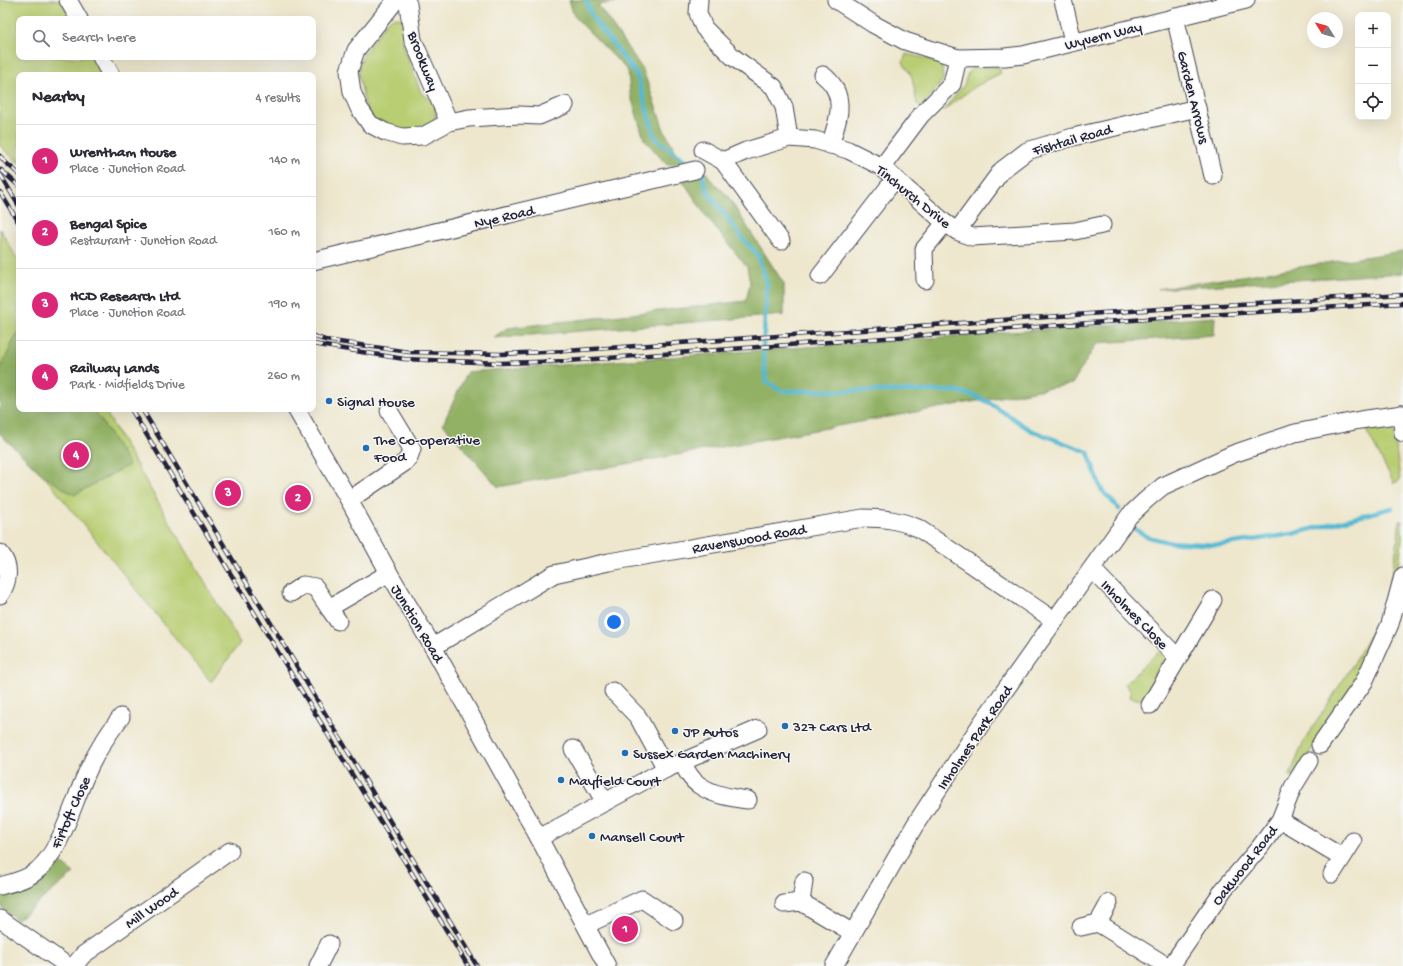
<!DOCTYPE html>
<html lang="en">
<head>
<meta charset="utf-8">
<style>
	body { margin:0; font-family:"Gochi Hand",sans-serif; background:#f2f2f3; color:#2b2b33 }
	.controls { position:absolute; right:12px; top:12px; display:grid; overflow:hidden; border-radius:8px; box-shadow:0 4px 16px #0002 }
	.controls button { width:36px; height:36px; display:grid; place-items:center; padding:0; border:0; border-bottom:1px solid #e1e1e2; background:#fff; color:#2b2b33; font:20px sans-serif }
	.compass { position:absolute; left:1307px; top:12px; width:36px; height:36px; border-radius:50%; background:#fff; box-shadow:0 4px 16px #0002; rotate:307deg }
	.you { position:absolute; left:614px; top:622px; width:14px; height:14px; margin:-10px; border:3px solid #fff; border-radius:50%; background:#1a73e8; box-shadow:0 0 0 6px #1a73e833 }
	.badge { display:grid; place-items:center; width:26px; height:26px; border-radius:50%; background:#db2777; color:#fff; font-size:13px; font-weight:700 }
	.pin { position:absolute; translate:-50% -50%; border:2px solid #fff; box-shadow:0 1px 4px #0006 }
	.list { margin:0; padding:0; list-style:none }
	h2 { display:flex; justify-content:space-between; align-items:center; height:52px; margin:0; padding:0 16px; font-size:17px }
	h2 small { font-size:13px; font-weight:400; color:#7c7c81 }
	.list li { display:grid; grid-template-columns:26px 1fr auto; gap:12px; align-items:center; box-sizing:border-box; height:72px; padding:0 16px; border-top:1px solid #e1e1e2 }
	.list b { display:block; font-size:15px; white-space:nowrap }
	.list p { margin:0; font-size:13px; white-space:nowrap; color:#7c7c81 }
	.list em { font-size:13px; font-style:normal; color:#7c7c81 }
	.icon { flex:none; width:22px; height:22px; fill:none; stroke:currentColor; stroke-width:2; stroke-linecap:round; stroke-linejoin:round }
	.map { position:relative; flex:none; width:1403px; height:966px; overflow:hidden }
	.search { position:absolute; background:#fff; box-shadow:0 4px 16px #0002; left:16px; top:16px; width:300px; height:44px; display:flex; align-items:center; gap:10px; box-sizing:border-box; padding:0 14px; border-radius:8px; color:#7c7c81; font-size:15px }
	.panel { position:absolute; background:#fff; box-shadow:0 4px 16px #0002; left:16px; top:72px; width:300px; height:340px; border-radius:8px }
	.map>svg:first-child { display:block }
	.green { fill:#b9ce73; stroke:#6e7857 }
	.forest { fill:#92b165; stroke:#5a6a50 }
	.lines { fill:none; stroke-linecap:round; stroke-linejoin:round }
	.stream { stroke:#55b9d3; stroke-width:4.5 }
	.minor-casing { stroke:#414051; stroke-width:19 }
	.minor { stroke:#fff; stroke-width:17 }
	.rail-casing { stroke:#22223b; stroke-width:4.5 }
	.rail { stroke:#f6f6f2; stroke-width:3; stroke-dasharray:9; stroke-linecap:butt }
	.poi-dot { fill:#1f6fb2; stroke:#f6f6f2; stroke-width:1.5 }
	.labels { text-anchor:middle; stroke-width:3; stroke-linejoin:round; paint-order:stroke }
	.street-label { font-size:15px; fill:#22223b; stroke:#f6f6f2 }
	.poi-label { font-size:15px; fill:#22223b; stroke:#f6f6f2; text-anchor:start }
</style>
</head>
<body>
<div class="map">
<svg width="1403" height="966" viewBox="0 0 1403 966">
	<rect width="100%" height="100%" fill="#f6f6f2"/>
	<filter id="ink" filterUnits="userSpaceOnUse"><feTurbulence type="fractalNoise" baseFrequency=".025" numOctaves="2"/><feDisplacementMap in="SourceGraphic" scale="8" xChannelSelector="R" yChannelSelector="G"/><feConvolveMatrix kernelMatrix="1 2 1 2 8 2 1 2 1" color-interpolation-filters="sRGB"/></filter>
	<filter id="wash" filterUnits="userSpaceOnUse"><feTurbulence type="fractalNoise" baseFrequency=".012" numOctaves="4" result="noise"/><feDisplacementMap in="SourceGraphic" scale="16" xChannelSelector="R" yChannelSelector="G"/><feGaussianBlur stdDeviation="0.9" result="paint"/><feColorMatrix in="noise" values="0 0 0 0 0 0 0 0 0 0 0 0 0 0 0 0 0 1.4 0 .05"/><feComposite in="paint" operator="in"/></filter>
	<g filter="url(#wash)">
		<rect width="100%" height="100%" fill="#eee7cd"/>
		<!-- green -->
		<g class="green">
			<path d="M 0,0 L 61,0 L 71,19 L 19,19 L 19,57 L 92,57 L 101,75 L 19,75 L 19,163 L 0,146 Z"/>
			<path d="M 396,17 L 402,20 L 405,30 L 403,44 L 421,93 L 433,101 L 436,109 L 435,119 L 426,128 L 405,132 L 374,120 L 366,108 L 358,73 L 363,55 L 388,20 Z"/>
			<path d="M 906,54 L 936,61 L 942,67 L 943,80 L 922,107 L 917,104 L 912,77 L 903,62 Z"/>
			<path d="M 999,67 L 1001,73 C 978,84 963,94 943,111 L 964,85 L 968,72 L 972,68 Z"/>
			<path d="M 0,229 L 19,262 L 19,409 L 104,409 L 240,643 L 211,682 L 44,476 L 0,434 Z"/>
			<path d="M 1387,426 L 1394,432 L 1400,480 L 1394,483 L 1366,430 Z"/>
			<path d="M 1399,521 L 1402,521 L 1402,540 L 1398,571 L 1389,606 L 1359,679 L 1292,778 L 1290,775 L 1303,743 L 1357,658 L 1378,619 L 1392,574 L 1398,540 Z"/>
			<path d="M 1160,650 L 1167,659 L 1167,665 L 1144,700 L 1136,699 L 1130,697 L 1131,692 L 1125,684 Z"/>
		</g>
		<!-- forest -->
		<g class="forest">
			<path d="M 569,0 L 631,0 L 598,5 L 643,70 L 664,130 L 682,162 L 667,165 L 644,139 L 630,93 L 628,71 L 574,16 Z"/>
			<path d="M 706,172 L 711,180 L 727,195 L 784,284 L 784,315 L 493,338 L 507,328 L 746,301 L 750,283 L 747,267 L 708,219 L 683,181 Z"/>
			<path d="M 1403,251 L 1403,273 L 1158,289 Z"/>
			<path d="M 1215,317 L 1214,335 L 1097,343 L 1072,384 L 498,487 L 443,424 L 467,372 Z"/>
			<path d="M 19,329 L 19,409 L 94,409 L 129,465 L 74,495 L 44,476 L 0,434 L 0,369 Z"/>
			<path d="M 61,863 L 74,873 L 17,920 L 0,906 L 0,893 L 13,893 L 37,887 Z"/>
		</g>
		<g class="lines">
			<!-- stream -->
			<g class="stream">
				<path d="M 586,0 L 592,17 L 637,75 L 655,138 L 693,166"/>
				<path d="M 699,171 L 702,173 L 707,191 L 742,238 L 758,255 L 767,284 L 763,349 L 766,381 L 781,391 L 957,391 L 975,396 L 990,403 L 1030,430 L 1088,452 L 1101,489 L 1119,509"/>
				<path d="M 1135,529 L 1148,537 L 1168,542 L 1220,545 L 1292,534 L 1392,508"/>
			</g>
		</g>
	</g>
	<g filter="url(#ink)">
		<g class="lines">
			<defs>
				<g id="minor">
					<path d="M 68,0 L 79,19"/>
					<path d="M 396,0 L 356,50 L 349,71 L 352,92 L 359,108 L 370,124 L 385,132 L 402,137 L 423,136 L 449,122 L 469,118 L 519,115 L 539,116 L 565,105"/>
					<path d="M 403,0 L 408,4 L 413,40 L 449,122"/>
					<path d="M 699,0 L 698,13 L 704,28 L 733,57 L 774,87 L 784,107 L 789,138"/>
					<path d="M 836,0 L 873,24 L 905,41 L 958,58 L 1005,57 L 1023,55 L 1246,0"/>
					<path d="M 1063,0 L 1073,41"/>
					<path d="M 1175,17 L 1213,176"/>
					<path d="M 101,57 L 111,75"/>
					<path d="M 823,75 C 827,78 831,82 834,87 C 845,106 836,125 830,145"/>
					<path d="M 703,150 L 723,161"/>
					<path d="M 882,167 L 921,115 L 952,84 L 958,58"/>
					<path d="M 957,231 L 1002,170 L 1027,151 L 1073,137 L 1197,108"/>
					<path d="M 781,241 L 723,161 L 746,151 L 789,138 L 815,140 L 848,150 L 882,167 L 945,223 L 957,231 L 972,237 L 1075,231 L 1102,225"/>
					<path d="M 313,261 L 695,170"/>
					<path d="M 820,276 L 894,180"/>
					<path d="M 925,280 L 924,249 L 945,223"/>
					<path d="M 296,409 L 349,500 L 389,573 L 433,647 L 539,838 L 607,966"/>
					<path d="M 1401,414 L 1403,433"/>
					<path d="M 349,500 L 404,463 L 409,457 L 412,449 L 389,411"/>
					<path d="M 0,553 C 11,566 9,581 0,595"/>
					<path d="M 1092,569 L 1178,658"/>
					<path d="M 291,593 L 303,585 L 315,587 L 329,608 L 389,573"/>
					<path d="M 329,608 L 338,621"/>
					<path d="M 433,647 L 554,574 L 609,562 L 863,518 C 884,518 899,520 918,528 L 1055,621"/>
					<path d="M 613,691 L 638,717 L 666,769"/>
					<path d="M 1150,705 L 1213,600"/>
					<path d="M 1320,745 L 1364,682 L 1390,624 L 1403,576"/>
					<path d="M 573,749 L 605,802"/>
					<path d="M 682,762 C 686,770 691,780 699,785 C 713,795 731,798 748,800"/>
					<path d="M 1280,820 L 1342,857"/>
					<path d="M 539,838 L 666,769 L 758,729"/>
					<path d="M 1332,874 L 1353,841"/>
					<path d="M 0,886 C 11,883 25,880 34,873 C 60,854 72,806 85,777 C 94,755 107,735 121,717"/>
					<path d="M 801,902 L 804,881"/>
					<path d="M 784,904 L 801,902 L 853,933"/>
					<path d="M 0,919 L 68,966"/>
					<path d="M 1098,923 L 1109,903"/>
					<path d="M 586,925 L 642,899 L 674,921"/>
					<path d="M 1081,927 L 1098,923 L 1167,966"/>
					<path d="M 74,966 L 83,955 L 230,851"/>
					<path d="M 318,966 L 329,944"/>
					<path d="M 834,966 L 915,825 L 983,721 L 1129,516 L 1146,500 L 1163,486 L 1233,454 L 1295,433 L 1360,420 L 1403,414"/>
					<path d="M 1171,966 L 1224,889 L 1260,847 L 1280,820 L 1293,787 L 1309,761"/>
				</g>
			</defs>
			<!-- minor casing -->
			<use href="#minor" class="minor-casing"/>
			<!-- minor -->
			<use href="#minor" class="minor"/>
			<defs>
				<g id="rail">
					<path d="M 0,156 L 6,163 L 19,174"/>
					<path d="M 1,170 L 19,186"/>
					<path d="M 0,174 L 19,206"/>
					<path d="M 0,192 L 19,223"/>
					<path d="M 313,336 L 325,340 L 409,352 L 501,354 L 566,351 L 1173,308 L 1403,294"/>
					<path d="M 313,344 L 404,359 L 501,363 L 567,361 L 1174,317 L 1403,303"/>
					<path d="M 131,409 L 468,966"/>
					<path d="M 142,409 L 477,966"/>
				</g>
			</defs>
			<!-- rail casing -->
			<use href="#rail" class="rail-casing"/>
			<!-- rail -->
			<use href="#rail" class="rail"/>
		</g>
	</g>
	<!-- markers -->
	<g class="poi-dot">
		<circle cx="329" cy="401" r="4"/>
		<circle cx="366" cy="448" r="4"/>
		<circle cx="785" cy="726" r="4"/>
		<circle cx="675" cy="731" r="4"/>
		<circle cx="625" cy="753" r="4"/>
		<circle cx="561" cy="780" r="4"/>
		<circle cx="592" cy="836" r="4"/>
	</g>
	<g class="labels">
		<!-- street labels -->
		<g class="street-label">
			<text transform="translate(1103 35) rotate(-14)" y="5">Wyvern Way</text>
			<text transform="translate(424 61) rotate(69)" y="5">Brookway</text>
			<text transform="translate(1194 97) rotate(76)" y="5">Garden Arrows</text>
			<text transform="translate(1072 139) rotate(-16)" y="5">Fishtail Road</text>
			<text transform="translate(914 196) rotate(39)" y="5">Tinchurch Drive</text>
			<text transform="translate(504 216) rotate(-13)" y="5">Nye Road</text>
			<text transform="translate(749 538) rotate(-10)" y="5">Ravenswood Road</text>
			<text transform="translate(1135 614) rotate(46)" y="5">Inholmes Close</text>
			<text transform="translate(418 623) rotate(59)" y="5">Junction Road</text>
			<text transform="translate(974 737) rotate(-56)" y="5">Inholmes Park Road</text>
			<text transform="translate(70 812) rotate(-66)" y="5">Firtoft Close</text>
			<text transform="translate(1244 865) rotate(-52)" y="5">Oakwood Road</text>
			<text transform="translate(151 907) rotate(-35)" y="5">Mill Wood</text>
		</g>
		<!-- poi labels -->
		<g class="poi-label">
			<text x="337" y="406">Signal House</text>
			<text x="374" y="444">The Co-operative<tspan x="374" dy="17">Food</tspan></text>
			<text x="793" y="731">327 Cars Ltd</text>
			<text x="683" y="736">JP Autos</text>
			<text x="633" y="758">Sussex Garden Machinery</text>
			<text x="569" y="785">Mayfield Court</text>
			<text x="600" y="841">Mansell Court</text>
		</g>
	</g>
</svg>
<div class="controls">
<button>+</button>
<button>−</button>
<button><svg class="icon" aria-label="locate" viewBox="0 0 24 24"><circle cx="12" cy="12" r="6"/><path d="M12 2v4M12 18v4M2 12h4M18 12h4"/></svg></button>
</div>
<svg class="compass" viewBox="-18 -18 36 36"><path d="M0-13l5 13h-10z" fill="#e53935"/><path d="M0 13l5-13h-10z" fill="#7c7c81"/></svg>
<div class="you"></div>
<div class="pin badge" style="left:625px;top:929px">1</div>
<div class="pin badge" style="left:298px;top:498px">2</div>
<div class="pin badge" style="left:228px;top:493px">3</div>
<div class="pin badge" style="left:76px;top:455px">4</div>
<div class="search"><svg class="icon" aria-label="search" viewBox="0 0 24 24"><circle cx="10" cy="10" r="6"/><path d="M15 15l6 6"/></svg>Search here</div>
<section class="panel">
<h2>Nearby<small>4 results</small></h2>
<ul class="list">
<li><span class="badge">1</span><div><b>Wrentham House</b><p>Place · Junction Road</p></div><em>140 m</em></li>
<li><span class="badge">2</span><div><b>Bengal Spice</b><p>Restaurant · Junction Road</p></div><em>160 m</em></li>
<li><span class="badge">3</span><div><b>HCD Research Ltd</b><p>Place · Junction Road</p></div><em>190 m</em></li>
<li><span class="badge">4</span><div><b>Railway Lands</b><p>Park · Midfields Drive</p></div><em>260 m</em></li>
</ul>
</section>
</div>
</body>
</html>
